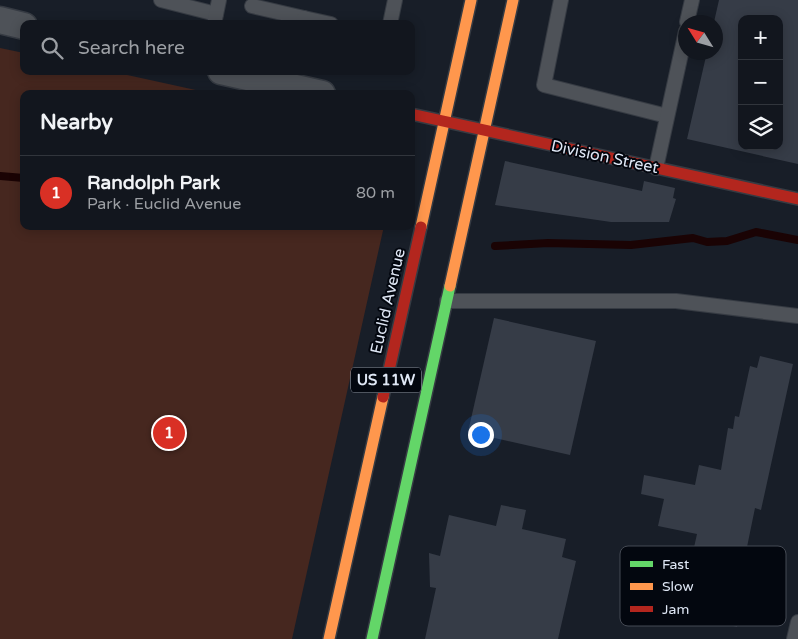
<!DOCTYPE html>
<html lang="en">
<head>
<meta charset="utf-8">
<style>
	body { margin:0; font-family:"Varela Round",sans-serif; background:#1b1f27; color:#f1f3f6 }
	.controls { position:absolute; right:15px; top:15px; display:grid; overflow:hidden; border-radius:10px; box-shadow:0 2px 12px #0003 }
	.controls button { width:45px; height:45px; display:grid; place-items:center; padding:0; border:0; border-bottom:1px solid #31353c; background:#12161e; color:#f1f3f6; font:25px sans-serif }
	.compass { position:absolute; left:678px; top:15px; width:45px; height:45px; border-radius:50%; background:#12161e; box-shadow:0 2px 12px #0003; rotate:307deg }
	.you { position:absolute; left:480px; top:434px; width:18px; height:18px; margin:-12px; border:4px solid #fff; border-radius:50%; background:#1a73e8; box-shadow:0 0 0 8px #1a73e833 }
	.badge { display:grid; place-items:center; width:32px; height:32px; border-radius:50%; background:#d93025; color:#fff; font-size:16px; font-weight:700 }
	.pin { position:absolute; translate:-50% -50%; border:2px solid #fff; box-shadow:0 1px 5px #0006 }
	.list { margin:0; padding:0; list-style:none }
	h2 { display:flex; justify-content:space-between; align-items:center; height:65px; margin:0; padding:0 20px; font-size:21px }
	h2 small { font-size:16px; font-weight:400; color:#9c9fa4 }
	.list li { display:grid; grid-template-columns:32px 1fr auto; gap:15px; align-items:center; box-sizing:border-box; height:75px; padding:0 20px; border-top:1px solid #31353c }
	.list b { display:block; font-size:19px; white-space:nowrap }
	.list p { margin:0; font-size:16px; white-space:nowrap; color:#9c9fa4 }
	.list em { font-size:16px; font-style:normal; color:#9c9fa4 }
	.icon { flex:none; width:28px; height:28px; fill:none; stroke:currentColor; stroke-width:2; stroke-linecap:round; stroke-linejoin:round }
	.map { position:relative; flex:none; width:798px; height:639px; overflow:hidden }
	.search { position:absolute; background:#12161e; box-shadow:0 2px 12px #0003; left:20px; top:20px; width:395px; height:55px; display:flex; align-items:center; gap:12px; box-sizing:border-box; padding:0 18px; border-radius:10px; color:#9c9fa4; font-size:19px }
	.panel { position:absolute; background:#12161e; box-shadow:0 2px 12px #0003; left:20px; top:90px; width:395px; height:140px; border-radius:10px }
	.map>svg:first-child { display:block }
	.green { fill:#46271f }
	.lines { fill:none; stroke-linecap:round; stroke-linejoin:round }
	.stream { stroke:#1a0304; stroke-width:8 }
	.building { fill:#363c47; fill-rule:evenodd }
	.lane-casing { stroke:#363b43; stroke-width:16 }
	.street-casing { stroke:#363b43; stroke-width:29 }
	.fast-casing { stroke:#363b43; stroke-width:14 }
	.slow-casing { stroke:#363b43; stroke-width:14 }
	.jam-casing { stroke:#363b43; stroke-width:14 }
	.lane { stroke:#4e5258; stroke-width:14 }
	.street { stroke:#4e5258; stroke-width:26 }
	.fast { stroke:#63d668; stroke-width:11 }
	.slow { stroke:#ff974d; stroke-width:11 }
	.jam { stroke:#b3261e; stroke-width:11 }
	.labels { text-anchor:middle; stroke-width:4; stroke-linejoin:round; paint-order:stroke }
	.shield { fill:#03070f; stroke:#9da4b0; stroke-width:1 }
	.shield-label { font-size:15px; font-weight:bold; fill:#dfe7f5 }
	.street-label { font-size:16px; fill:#dfe7f5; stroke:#03070f }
	.key { fill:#03070f; stroke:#454a54; stroke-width:1 }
	.key-label { font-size:14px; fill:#dfe7f5 }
</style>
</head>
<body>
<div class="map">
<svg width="798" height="639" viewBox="0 0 798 639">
	<rect width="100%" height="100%" fill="#181e28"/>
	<!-- green -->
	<path class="green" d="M 0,48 L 24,53 L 24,71 L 109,71 L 214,94 L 24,94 L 24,226 L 384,226 L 292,639 L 0,639 Z"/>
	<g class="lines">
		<!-- stream -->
		<g class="stream">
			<path d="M 0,176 L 24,178"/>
			<path d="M 495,246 L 548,243 L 631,245 L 693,238 L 707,242 L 727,241 L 756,232 L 798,240"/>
		</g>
	</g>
	<!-- building -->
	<g class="building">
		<path d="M 719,0 L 798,0 L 798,164 L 687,139 L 707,52 L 716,52 L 714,22 ZM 742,19 L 779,19 L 779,146 L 742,146 Z"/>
		<path d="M 505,161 L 642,191 L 644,181 L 675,188 L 673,198 L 676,199 L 669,222 L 611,222 L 495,205 Z"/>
		<path d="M 494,318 L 596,341 L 570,455 L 468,432 Z"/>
		<path d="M 760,356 L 793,364 L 761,510 L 755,508 L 747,547 L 749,548 L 735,601 L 743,603 L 737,627 L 691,615 L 697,591 L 685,588 L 697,534 L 658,526 L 664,499 L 641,494 L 644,475 L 695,485 L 699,465 L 721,470 L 728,428 L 733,429 L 735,416 L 739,417 L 750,366 L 757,368 Z"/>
		<path d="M 501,505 L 526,510 L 522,529 L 566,539 L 562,557 L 576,561 L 558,639 L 425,639 L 436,588 L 430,587 L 429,553 L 440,556 L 449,515 L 496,526 Z"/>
	</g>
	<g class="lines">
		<defs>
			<g id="lane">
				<path d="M 161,0 L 216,14"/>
				<path d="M 561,0 L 544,85 L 667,116"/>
				<path d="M 252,6 L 304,18"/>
				<path d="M 687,22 L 692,0"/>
				<path d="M 214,24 L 219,0"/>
				<path d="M 303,24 L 304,18 L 331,24"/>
				<path d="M 390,24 L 395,0"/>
				<path d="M 656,168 L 686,31"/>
				<path d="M 447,301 L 676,301 L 798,316"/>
				<path d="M 794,639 L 798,622"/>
			</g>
			<g id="street">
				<path d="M 0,20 L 24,26"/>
				<path d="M 221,71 L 322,94"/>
			</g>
			<path id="fast" d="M 372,639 L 450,286"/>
			<g id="slow">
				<path d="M 421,227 L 471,0"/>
				<path d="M 450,286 L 513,0"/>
				<path d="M 329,639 L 383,397"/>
			</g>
			<g id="jam">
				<path d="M 411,114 L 798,199"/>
				<path d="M 383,397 L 421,227"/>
			</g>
		</defs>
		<!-- lane casing -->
		<use href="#lane" class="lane-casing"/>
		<!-- street casing -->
		<use href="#street" class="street-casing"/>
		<!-- fast casing -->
		<use href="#fast" class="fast-casing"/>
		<!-- slow casing -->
		<use href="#slow" class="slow-casing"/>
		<!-- jam casing -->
		<use href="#jam" class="jam-casing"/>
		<!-- lane -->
		<use href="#lane" class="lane"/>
		<!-- street -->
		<use href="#street" class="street"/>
		<!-- fast -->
		<use href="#fast" class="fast"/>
		<!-- slow -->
		<use href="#slow" class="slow"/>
		<!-- jam -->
		<use href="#jam" class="jam"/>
	</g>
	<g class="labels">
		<!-- shield labels -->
		<rect class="shield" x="351" y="367.5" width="70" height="25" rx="4"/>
		<g class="shield-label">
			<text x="386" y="385">US 11W</text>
		</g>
		<!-- street labels -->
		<g class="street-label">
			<text transform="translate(605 156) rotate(12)" y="6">Division Street</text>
			<text transform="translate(387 301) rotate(-77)" y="6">Euclid Avenue</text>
		</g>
	</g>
	<!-- legend -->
	<rect x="620" y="546" width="166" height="80" rx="8" class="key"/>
	<rect x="630" y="561" width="23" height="6" fill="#63d668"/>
	<rect x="630" y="583" width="23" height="7" fill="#ff974d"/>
	<rect x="630" y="606" width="23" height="6" fill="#b3261e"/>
	<g class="key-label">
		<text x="662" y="569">Fast</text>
		<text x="662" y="591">Slow</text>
		<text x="662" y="614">Jam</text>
	</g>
</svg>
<div class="controls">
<button>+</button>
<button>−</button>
<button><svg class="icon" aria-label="layers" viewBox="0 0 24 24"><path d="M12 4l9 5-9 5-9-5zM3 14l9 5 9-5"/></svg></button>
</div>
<svg class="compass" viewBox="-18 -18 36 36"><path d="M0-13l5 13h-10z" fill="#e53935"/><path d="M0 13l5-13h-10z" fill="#9c9fa4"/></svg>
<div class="you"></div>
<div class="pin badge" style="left:169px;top:433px">1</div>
<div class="search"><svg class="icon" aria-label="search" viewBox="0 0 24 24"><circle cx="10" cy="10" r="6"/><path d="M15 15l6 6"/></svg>Search here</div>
<section class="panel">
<h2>Nearby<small></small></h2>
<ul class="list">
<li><span class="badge">1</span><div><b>Randolph Park</b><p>Park · Euclid Avenue</p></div><em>80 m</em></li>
</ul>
</section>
</div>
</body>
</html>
